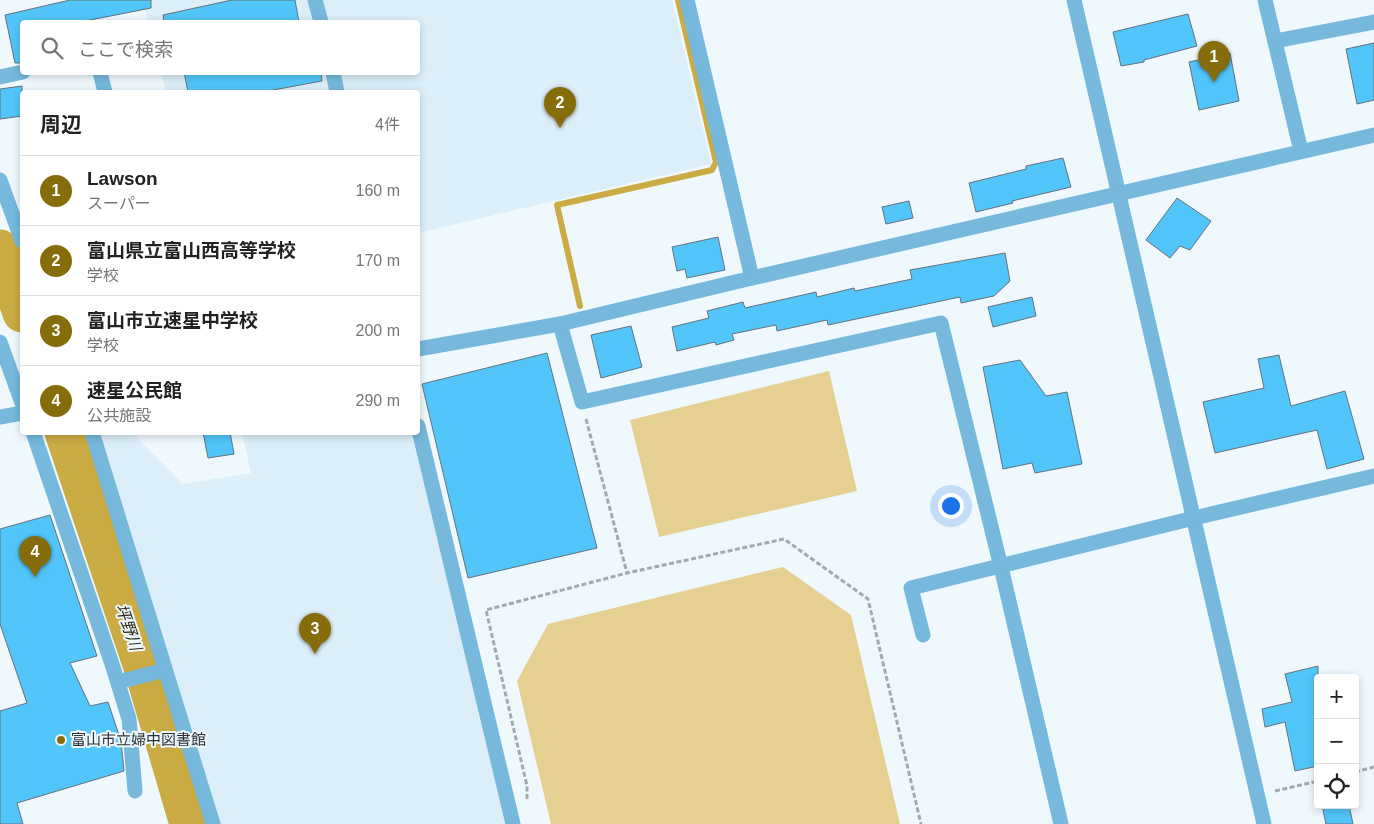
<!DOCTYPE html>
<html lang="ja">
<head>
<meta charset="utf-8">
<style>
	body { margin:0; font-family:Arial,"Noto Sans JP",sans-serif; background:#f2f2f2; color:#222 }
	.controls { position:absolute; right:15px; bottom:15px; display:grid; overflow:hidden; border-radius:5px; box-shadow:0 2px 8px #0003 }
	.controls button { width:45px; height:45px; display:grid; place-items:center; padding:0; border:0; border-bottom:1px solid #e0e0e0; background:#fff; color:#222; font:25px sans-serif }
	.you { position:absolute; left:950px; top:505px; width:18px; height:18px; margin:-12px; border:4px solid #fff; border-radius:50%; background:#1a73e8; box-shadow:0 0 0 8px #1a73e833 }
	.badge { display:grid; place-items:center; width:32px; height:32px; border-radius:50%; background:#866c0a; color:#fff; font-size:16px; font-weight:700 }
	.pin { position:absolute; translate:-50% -41px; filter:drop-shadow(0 1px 2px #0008) }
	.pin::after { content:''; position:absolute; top:26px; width:18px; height:15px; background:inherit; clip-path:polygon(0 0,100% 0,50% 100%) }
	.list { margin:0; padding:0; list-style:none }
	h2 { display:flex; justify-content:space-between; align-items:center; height:65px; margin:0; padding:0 20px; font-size:21px }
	h2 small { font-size:16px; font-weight:400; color:#767676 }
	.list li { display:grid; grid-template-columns:32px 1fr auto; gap:15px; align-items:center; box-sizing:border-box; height:70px; padding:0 20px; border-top:1px solid #e0e0e0 }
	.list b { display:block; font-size:19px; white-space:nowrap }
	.list p { margin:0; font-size:16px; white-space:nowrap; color:#767676 }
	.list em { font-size:16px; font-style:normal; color:#767676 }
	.icon { flex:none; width:28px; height:28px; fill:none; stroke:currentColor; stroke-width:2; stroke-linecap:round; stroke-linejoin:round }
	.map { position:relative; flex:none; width:1374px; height:824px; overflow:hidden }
	.search { position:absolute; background:#fff; box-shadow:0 2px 8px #0003; left:20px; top:20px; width:400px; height:55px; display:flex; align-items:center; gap:12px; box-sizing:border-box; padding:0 18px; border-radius:5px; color:#767676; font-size:19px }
	.panel { position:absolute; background:#fff; box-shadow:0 2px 8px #0003; left:20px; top:90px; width:400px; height:345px; border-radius:5px }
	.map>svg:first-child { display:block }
	.built { fill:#dceff9 }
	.green { fill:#e5d092 }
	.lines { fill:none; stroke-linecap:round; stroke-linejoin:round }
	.stream { stroke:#cbab43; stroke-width:6 }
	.river { stroke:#cbab43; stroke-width:39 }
	.building { fill:#52c5fa; stroke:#64727a }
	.path { stroke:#a2aaae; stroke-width:3; stroke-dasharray:5 2.5; stroke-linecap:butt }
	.minor { stroke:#76b9dc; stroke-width:15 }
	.poi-dot { fill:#866c0a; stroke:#eef8fd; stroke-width:2 }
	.labels { text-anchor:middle; stroke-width:4; stroke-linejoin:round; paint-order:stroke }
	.poi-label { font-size:15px; fill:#2b3134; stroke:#eef8fd; text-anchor:start }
	.water-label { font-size:16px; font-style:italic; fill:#2f2917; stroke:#eef8fd }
</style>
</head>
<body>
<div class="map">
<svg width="1374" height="824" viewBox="0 0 1374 824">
	<rect width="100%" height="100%" fill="#eef8fd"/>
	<!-- built -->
	<g class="built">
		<path d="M 143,0 L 672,0 L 711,164 L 418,233 L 418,92 L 166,92 L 161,73 L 418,72 L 418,22 L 148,22 Z"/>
		<path d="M 97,433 L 132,433 L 183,484 L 251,473 L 242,433 L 414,433 L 505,824 L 218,824 Z"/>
	</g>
	<!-- green -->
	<g class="green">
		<path d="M 829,371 L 857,491 L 659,537 L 630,420 Z"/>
		<path d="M 783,567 L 851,615 L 900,824 L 551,824 L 517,681 L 548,624 Z"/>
	</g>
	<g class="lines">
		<!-- stream -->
		<path class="stream" d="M 580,306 L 557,205 L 712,170 L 716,162 L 678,0"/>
		<!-- river -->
		<g class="river">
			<path d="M 0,249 L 22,313"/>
			<path d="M 64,432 L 142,664 L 189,824"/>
		</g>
	</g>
	<!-- building -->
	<g class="building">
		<path d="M 70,0 L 151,0 L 151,8 L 80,22 L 22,22 L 22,63 L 15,63 L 5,15 Z"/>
		<path d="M 232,0 L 295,0 L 299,22 L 164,22 L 163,15 Z"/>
		<path d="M 1188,14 L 1197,46 L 1144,60 L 1144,62 L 1121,66 L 1113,32 Z"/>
		<path d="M 1374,43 L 1374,100 L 1357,104 L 1346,49 Z"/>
		<path d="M 1230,53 L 1239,101 L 1199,110 L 1189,62 Z"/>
		<path d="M 184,72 L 321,72 L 322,81 L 262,92 L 188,92 Z"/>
		<path d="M 22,86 L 22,116 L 0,119 L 0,89 Z"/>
		<path d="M 1063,158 L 1071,187 L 1012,201 L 1013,203 L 976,212 L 969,183 L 1026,169 L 1026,166 Z"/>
		<path d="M 1177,198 L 1211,221 L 1190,250 L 1180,246 L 1170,258 L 1146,240 Z"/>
		<path d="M 909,201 L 913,218 L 886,224 L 882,207 Z"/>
		<path d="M 718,237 L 725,270 L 687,278 L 685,269 L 677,271 L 672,247 Z"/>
		<path d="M 1005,253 L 1010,281 L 994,296 L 961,303 L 960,297 L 828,325 L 827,320 L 777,331 L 776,325 L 732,334 L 734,340 L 716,345 L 715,342 L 677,351 L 672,327 L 709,318 L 707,311 L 743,302 L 745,308 L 816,292 L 817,297 L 854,288 L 855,291 L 912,279 L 910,270 Z"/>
		<path d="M 1032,297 L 1036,316 L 993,327 L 988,307 Z"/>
		<path d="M 631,326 L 642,367 L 601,378 L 591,335 Z"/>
		<path d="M 547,353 L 597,548 L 468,578 L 422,384 Z"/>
		<path d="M 1279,355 L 1291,406 L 1345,391 L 1364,459 L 1327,469 L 1317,430 L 1215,453 L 1203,402 L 1264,388 L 1258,359 Z"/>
		<path d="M 1020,360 L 1046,396 L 1067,392 L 1082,464 L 1035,473 L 1032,463 L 1003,469 L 983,367 Z"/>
		<path d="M 203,432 L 230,432 L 234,454 L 208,458 Z"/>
		<path d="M 50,515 L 97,656 L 70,663 L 90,706 L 108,702 L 121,741 L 124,771 L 17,803 L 23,824 L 0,824 L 0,711 L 27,703 L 0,624 L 0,529 Z"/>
		<path d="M 1318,666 L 1318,766 L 1295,771 L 1285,722 L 1265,727 L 1262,709 L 1292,702 L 1285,674 Z"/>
		<path d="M 1322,805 L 1349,805 L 1353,824 L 1326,824 Z"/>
	</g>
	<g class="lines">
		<!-- path -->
		<g class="path">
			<path d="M 586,419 L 627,573"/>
			<path d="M 1355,772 L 1374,767"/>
			<path d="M 1275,791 L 1318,781"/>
			<path d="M 527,799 L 527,786 L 486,610 L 627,573 L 784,539 L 868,599 L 921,824"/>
		</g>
		<!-- minor -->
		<g class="minor">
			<path d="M 315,0 L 321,22"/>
			<path d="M 687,0 L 752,278"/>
			<path d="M 1074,0 L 1264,824"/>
			<path d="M 1265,0 L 1301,151"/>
			<path d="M 1275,41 L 1374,22"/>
			<path d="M 100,72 L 105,92"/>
			<path d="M 333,72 L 337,92"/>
			<path d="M 0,77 L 23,72"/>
			<path d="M 0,180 L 22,241"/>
			<path d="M 560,324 L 582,402 L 941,323 L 1001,567 L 1061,824"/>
			<path d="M 0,342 L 22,403"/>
			<path d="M 418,349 L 560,324 L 752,278 L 1374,135"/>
			<path d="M 0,417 L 22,413"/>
			<path d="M 418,426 L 513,824"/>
			<path d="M 33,432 L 112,664 L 129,719 L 135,791"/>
			<path d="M 92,432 L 213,824"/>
			<path d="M 923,635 L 911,588 L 1194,518 L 1374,476"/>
			<path d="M 118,682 L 165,670"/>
		</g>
	</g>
	<!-- markers -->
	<circle class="poi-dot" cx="61" cy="740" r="5"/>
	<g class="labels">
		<!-- poi labels -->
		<g class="poi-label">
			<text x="71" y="745">富山市立婦中図書館</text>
		</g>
		<!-- water labels -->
		<g class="water-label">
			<text transform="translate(129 627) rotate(71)" y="6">坪野川</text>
		</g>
	</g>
</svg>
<div class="controls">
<button>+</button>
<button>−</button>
<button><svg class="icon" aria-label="locate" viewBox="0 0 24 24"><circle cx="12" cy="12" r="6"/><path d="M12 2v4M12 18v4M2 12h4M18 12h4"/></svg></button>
</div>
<div class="you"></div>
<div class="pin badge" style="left:1214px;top:82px">1</div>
<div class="pin badge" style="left:560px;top:128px">2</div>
<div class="pin badge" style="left:315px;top:654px">3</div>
<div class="pin badge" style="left:35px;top:577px">4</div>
<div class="search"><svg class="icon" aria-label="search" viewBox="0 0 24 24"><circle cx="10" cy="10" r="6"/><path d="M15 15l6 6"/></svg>ここで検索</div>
<section class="panel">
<h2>周辺<small>4件</small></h2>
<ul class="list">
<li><span class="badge">1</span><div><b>Lawson</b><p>スーパー</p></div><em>160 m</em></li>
<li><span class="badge">2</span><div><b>富山県立富山西高等学校</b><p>学校</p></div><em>170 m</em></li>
<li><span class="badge">3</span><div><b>富山市立速星中学校</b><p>学校</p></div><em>200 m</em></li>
<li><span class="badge">4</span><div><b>速星公民館</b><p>公共施設</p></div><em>290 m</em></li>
</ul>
</section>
</div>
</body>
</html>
